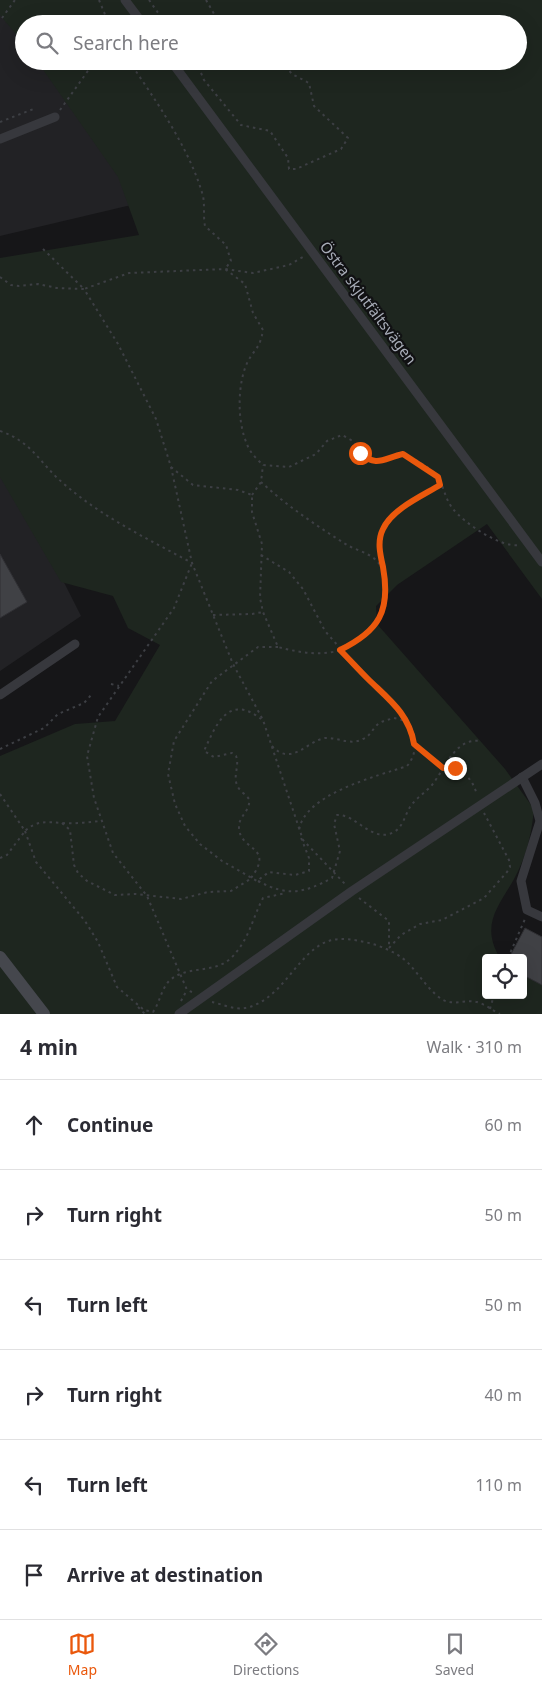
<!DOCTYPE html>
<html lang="en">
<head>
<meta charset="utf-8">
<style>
	body { margin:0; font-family:"Noto Sans",sans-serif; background:#f7f7f7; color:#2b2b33 }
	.controls { position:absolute; right:15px; bottom:15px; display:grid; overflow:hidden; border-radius:5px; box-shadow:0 5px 20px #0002 }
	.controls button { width:45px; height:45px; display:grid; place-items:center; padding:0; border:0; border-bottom:1px solid #e1e1e2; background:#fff; color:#2b2b33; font:25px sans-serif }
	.stop { position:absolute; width:15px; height:15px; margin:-11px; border:4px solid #ea580c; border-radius:50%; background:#fff }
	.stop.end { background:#ea580c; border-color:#fff; box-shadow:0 1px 5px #0008 }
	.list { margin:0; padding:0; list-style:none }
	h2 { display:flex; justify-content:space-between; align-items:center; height:65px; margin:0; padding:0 20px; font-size:21px }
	h2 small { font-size:16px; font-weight:400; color:#7c7c81 }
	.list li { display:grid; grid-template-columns:32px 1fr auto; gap:15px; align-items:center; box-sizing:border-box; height:90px; padding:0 20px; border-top:1px solid #e1e1e2 }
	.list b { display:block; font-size:19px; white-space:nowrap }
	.list em { font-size:16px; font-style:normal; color:#7c7c81 }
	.icon { flex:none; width:28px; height:28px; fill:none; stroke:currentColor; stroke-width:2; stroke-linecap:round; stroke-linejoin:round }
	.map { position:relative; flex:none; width:542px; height:1014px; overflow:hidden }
	.search { position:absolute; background:#fff; box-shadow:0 5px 20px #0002; left:15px; right:15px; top:15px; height:55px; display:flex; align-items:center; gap:12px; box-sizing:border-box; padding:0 18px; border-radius:28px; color:#7c7c81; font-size:19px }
	.sheet { height:605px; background:#fff }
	nav { display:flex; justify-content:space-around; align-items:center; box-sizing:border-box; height:70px; border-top:1px solid #e1e1e2; background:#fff; font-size:14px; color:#7c7c81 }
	nav a { display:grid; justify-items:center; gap:2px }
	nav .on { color:#ea580c }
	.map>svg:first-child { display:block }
	.built { fill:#222225 }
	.green { fill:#1e261f }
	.building { fill:#404145; stroke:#303034 }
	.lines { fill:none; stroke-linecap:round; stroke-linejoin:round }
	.path { stroke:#3d3f44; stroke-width:2; stroke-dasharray:2.5 4; stroke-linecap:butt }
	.minor { stroke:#37383d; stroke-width:9 }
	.secondary { stroke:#45474d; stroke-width:12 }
	.route { stroke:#ea580c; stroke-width:6 }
	.labels { text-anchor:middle; stroke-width:4.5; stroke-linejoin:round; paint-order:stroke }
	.street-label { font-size:15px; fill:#a8adb8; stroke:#111113 }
</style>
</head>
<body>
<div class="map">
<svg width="542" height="1014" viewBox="0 0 542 1014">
	<rect width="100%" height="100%" fill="#161618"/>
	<!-- built -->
	<g class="built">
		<path d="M 0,0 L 24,24 L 24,61 L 89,61 L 165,197 L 0,236 Z"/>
		<path d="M 0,456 L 81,616 L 0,671 Z"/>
	</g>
	<!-- green -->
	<path class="green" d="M 0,0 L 542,0 L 542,599 L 487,524 L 397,585 L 376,606 L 377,624 L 505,769 L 534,809 C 532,830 528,850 519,869 C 505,901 477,920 500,958 L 486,958 L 486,995 L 523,995 L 523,975 L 542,985 L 542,1014 L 0,1014 L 0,756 L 75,724 L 115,721 L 160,645 L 128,628 L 113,596 L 61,582 L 0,477 L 0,258 L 139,235 L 118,177 L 37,61 L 518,61 L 518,24 L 24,24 L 24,44 L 0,15 Z"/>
	<!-- building -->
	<g class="building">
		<path d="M 0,554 L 27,602 L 0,618 Z"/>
		<path d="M 525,928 L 542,937 L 542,985 L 523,975 L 523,958 L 509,958 Z"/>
	</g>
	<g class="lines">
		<!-- path -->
		<g class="path">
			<path d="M 99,0 L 109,24"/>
			<path d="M 149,0 L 166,24"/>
			<path d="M 206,0 L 220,24"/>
			<path d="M 2,18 L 15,0"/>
			<path d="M 129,61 C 156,101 190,149 203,196 C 205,206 203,216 205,226 L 226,245 L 231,261 L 225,269 L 245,284 L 253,313 L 263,330 C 260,348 256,347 248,361 C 237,383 237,422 247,444 C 250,453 257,459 263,465 L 289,467 L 316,454 L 327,441 L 342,435 L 351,440 L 370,461 L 376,462 L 403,454 C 413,458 432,468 438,477 C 444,487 445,499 453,509 C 464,523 501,548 519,545"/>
			<path d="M 196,61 L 204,80 L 241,125 L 270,131 L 288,158 L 289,169 L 296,169 L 341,149 L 348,138 L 314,106 L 309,83 L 292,74 L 281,61"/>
			<path d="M 60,110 L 95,61"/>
			<path d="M 0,122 L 36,108"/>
			<path d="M 43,249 L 84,289 L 129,273 L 225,269 L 253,273 L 289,265 L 303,257"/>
			<path d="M 0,277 L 11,285 L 19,286 L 38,284 L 57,288 L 84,289 L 118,344 L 156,419 L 171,467 L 192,563 L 233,664 L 263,720 L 303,840 L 345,884"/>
			<path d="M 0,431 C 33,442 40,464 64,484 C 102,517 148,539 192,563"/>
			<path d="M 171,467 L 193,485 L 238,490 L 252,495 L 252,512 L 262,544 L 260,598 L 263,612 L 278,647 C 308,655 340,659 364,636 C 368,632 375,628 377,623 C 386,608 390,574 377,561 C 369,553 356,550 347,545 C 317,526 287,506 261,482"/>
			<path d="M 252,495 L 261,482 L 263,465"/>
			<path d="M 261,555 L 289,572 L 303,589 L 325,631 L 368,680 L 393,701 L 406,723"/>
			<path d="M 383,569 C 382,562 379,553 379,546 C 379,515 417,500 439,485"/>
			<path d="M 213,615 L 252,614 L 263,612"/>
			<path d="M 278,647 L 258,647 L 212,681 L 174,741 L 168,774 L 175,804 L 185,826 L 200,844 L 222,861 L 257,881 L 269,872 L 295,875 L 309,871 L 309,858 L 300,835"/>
			<path d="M 111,684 L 119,686"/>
			<path d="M 415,744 L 443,768 C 462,768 472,777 477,795"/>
			<path d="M 272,746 C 291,767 307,741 325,738 C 338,737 350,746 363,739 C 369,737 372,730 377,725 C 381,721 388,720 394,718 C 398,719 403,720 406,722 C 419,733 417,755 407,766 C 378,776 303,794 299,831"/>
			<path d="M 0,749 L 44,728 L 58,714 L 84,703 L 92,694"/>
			<path d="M 0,794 L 25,831 C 37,820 47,822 62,823 C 75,824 89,822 102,821"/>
			<path d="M 62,823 L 70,830 L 74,865 L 78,873 L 87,881 L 115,895 L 136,894 L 181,899 L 208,892 L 231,891 L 252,878"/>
			<path d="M 25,831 L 36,862 L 85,921 L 98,942 L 117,987 L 144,1010 L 153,1012 C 160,1002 161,990 169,981 C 186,965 213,974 230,959 C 249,941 252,919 263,898 L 286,893"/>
			<path d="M 0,858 L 7,855 L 25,831"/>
			<path d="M 251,878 C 275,846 240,851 239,828 C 238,816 251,811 249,799 C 246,795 240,791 238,787 C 232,777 240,766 236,756 L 232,753 L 214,757 L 204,751 C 216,725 228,693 261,719"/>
			<path d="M 258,881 C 288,897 304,893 332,878 L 340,851 L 334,824 L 337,815 C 357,814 372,844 394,832 C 403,827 405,815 410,807 C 416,798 425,793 432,785 C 445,769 455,737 481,741"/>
			<path d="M 359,898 L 389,921 L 389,948"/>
			<path d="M 389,948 L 401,935 L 420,924 L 442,920 L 484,898 L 507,872 L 510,867 L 509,860 L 484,813"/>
			<path d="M 508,958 L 525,919"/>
			<path d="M 192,992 L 187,990 L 147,896 L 113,853 L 94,798 L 87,756 L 98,717 L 174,608 L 192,563"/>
			<path d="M 181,1001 L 187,990"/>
			<path d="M 212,1002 C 221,1004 235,1010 245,1008 C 287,1000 300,940 340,939 C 362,939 395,948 410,965 C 420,976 428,989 440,998 C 452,1007 465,999 477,1002 C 485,1004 493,1011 500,1014"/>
			<path d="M 138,1007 L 145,1014"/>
			<path d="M 490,1009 L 494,995"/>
		</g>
		<!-- minor -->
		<g class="minor">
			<path d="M 125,0 L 143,24"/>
			<path d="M 171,61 L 542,562"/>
			<path d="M 0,139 L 55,117"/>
			<path d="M 0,695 L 75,644"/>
			<path d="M 522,777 L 535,803 L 540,821 L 521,881 L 527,910 L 542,917"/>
			<path d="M 179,1014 L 352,891 L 542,764"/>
		</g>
		<!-- secondary -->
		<path class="secondary" d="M 0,957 L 44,1014"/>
	</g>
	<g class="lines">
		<!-- route -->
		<path class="route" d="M 360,453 C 377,468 384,458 403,454 L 438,477 L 440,485 C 422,496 392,509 383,529 C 377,541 380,554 383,567 C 391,611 379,631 340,650 C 349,659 358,669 367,678 C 387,698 409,713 414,744 L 443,768 L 455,768"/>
	</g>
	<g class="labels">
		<!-- street labels -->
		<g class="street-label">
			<text transform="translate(368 303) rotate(53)" y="5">Östra skjutfältsvägen</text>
		</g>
	</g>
</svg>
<div class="controls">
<button><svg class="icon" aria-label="locate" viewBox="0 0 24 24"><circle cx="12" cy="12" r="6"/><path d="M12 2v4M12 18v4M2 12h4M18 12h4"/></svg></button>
</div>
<div class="stop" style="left:360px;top:453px"></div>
<div class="stop end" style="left:455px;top:768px"></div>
<div class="search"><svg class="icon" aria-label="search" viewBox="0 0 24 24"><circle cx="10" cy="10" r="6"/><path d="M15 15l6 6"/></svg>Search here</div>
</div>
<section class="sheet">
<h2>4 min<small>Walk · 310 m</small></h2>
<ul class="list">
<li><svg class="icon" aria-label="ahead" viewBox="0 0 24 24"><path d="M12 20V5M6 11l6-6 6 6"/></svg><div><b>Continue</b></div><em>60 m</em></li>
<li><svg class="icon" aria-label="right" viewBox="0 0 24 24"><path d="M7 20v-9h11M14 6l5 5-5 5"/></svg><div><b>Turn right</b></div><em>50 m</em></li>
<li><svg class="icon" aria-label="left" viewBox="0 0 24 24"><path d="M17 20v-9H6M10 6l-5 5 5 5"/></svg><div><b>Turn left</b></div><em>50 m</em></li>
<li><svg class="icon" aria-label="right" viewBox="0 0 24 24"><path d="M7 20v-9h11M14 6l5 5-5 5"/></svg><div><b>Turn right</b></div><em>40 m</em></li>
<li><svg class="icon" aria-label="left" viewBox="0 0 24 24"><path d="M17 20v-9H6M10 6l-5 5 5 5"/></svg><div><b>Turn left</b></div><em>110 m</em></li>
<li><svg class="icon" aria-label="arrive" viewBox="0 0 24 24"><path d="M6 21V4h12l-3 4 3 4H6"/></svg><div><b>Arrive at destination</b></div></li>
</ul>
</section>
<nav>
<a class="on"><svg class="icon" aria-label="map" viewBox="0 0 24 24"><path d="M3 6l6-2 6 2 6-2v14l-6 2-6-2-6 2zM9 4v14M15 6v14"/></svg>Map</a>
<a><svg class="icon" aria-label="directions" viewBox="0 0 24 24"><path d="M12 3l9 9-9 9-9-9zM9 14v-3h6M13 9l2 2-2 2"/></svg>Directions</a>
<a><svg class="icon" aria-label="saved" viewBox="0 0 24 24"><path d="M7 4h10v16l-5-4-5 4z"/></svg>Saved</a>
</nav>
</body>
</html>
